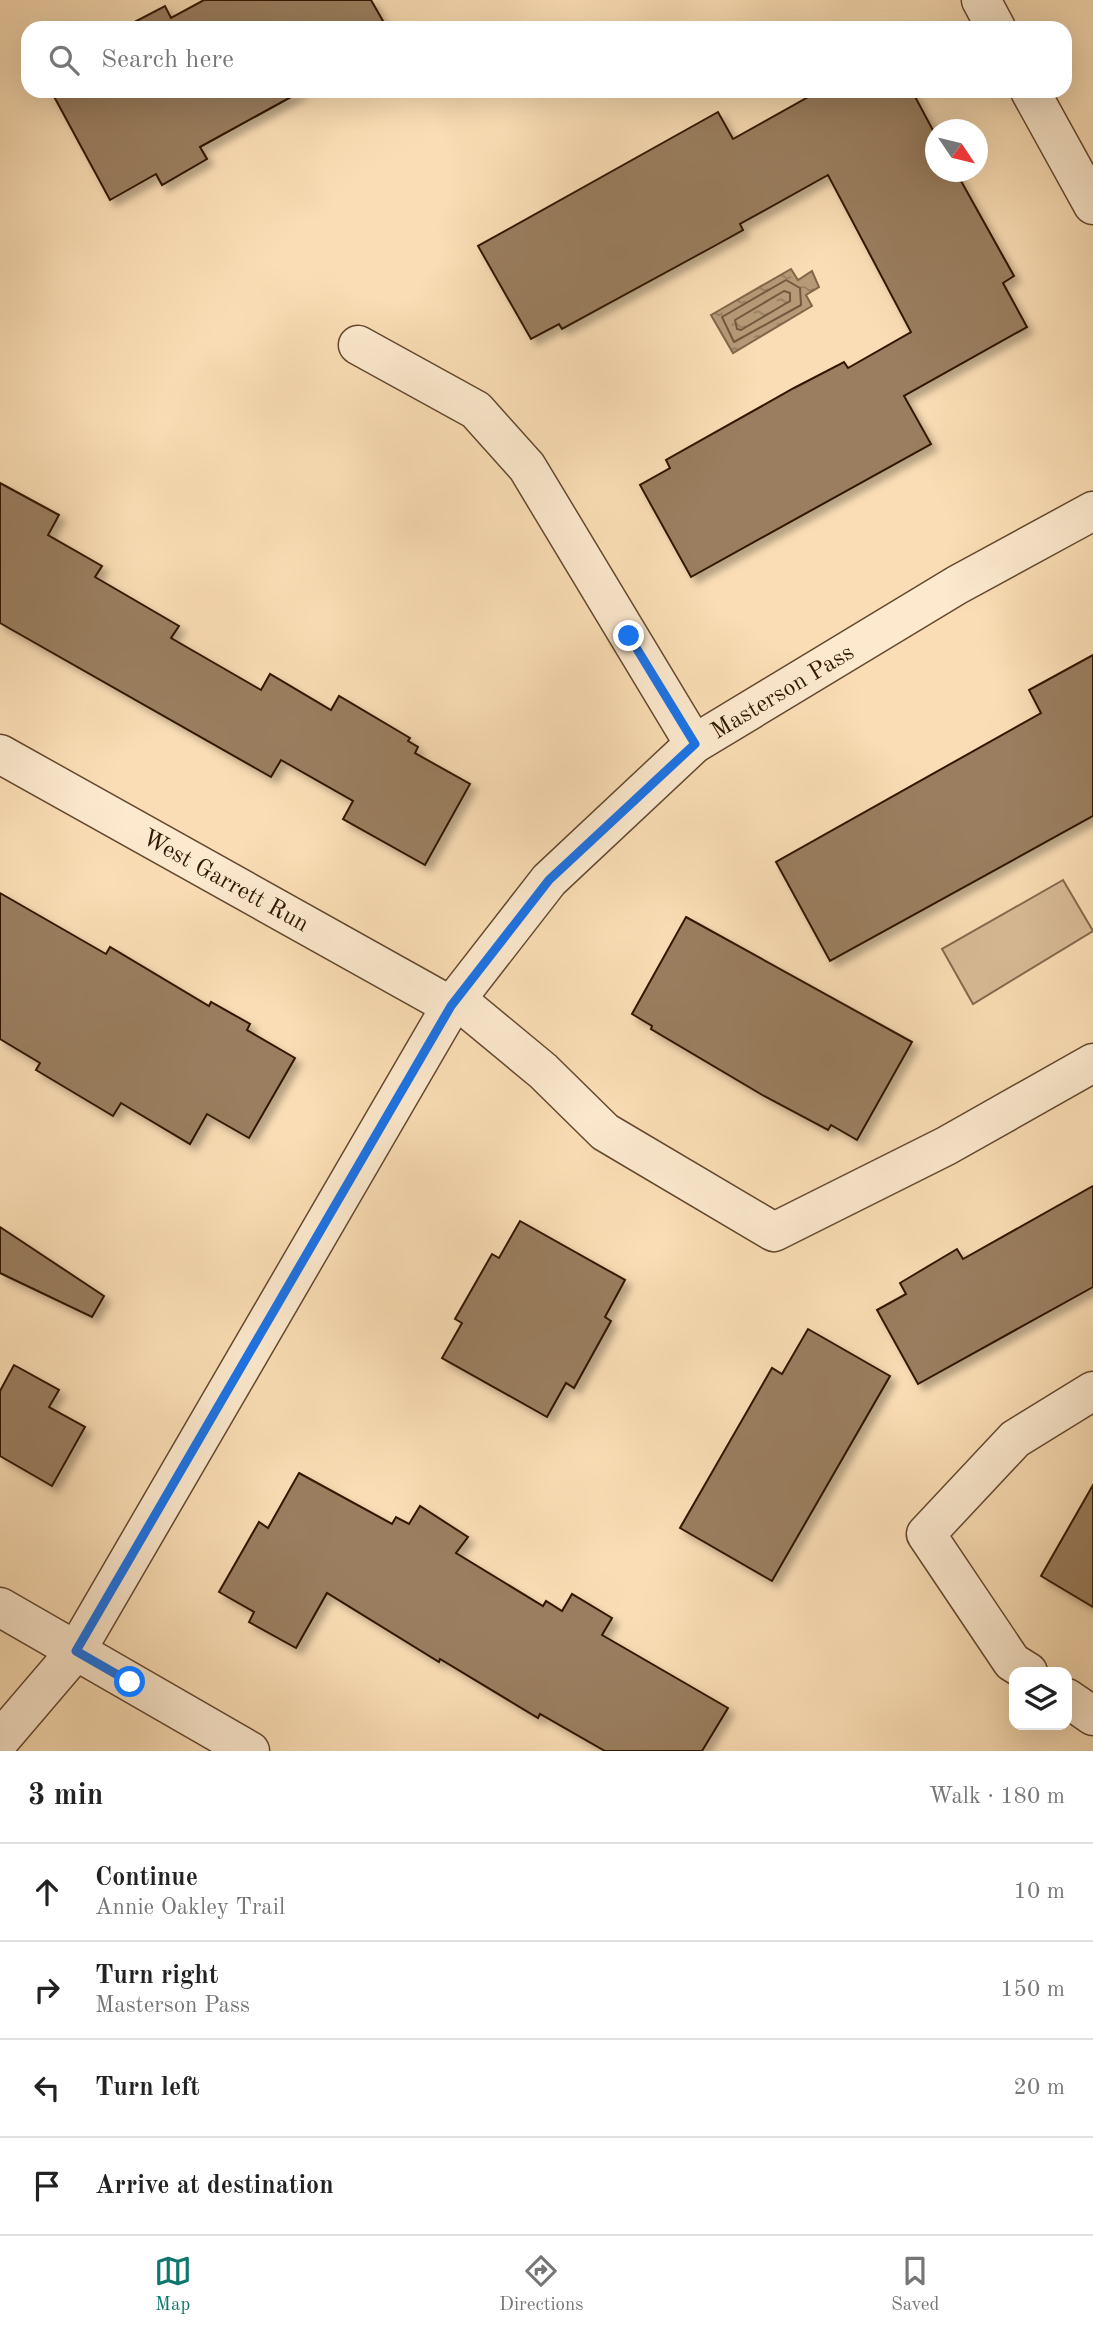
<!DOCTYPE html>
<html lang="en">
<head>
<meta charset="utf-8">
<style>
	body { margin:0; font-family:"Old Standard TT",serif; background:#f2f2f2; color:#222 }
	.controls { position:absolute; right:21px; bottom:21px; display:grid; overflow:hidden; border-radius:14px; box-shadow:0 7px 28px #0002 }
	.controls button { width:63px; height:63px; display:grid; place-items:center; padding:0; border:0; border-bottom:2px solid #e0e0e0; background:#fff; color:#222; font:35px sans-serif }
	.compass { position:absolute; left:925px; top:119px; width:63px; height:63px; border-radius:50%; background:#fff; box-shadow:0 7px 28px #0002; rotate:125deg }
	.stop { position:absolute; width:21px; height:21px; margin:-16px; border:5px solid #1a73e8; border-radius:50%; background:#fff }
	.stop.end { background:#1a73e8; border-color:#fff; box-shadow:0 2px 7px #0008 }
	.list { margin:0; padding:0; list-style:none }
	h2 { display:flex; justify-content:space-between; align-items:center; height:91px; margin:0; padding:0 28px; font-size:30px }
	h2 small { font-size:23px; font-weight:400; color:#767676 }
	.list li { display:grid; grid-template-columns:46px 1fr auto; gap:21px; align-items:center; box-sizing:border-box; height:98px; padding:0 28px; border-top:2px solid #e0e0e0 }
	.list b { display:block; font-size:26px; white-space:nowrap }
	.list p { margin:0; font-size:23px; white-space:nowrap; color:#767676 }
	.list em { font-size:23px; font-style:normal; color:#767676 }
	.icon { flex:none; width:38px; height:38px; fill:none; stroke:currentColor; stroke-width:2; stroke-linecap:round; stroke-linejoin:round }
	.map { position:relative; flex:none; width:1093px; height:1751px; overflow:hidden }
	.search { position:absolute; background:#fff; box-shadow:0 7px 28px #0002; left:21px; right:21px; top:21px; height:77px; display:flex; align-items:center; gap:18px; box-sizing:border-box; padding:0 24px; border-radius:21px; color:#767676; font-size:26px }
	.sheet { height:483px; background:#fff }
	nav { display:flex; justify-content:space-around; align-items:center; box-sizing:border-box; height:98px; border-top:2px solid #e0e0e0; background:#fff; font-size:19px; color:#767676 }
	nav a { display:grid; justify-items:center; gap:4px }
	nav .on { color:#0f766e }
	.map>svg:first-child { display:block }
	.green { fill:#d8bb96; stroke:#85694c; stroke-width:2 }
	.water { fill:url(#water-ripples); stroke:#816649; stroke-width:2 }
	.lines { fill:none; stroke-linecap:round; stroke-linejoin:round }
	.shore { stroke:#74583e; stroke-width:2 }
	.building { fill:#9a7e5f; stroke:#321703; stroke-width:2; filter:url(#shadow) }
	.minor-casing { stroke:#64482f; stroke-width:41 }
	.minor { stroke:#fce9ce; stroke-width:38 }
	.route { stroke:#1a73e8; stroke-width:9 }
	.labels { text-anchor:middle; stroke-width:5; stroke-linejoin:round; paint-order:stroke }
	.street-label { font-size:24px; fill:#321703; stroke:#fce9ce }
</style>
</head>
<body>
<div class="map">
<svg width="1093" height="1751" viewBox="0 0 1093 1751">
	<defs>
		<pattern id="water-ripples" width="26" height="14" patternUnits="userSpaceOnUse" patternTransform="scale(1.75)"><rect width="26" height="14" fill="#b69a78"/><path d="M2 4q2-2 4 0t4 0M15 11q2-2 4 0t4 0" fill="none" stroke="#957d60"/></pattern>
		<filter id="shadow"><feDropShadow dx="6" dy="6" stdDeviation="3.5" flood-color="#0004"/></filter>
	</defs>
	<rect width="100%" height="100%" fill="#faddb4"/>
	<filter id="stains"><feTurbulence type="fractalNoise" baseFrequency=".00286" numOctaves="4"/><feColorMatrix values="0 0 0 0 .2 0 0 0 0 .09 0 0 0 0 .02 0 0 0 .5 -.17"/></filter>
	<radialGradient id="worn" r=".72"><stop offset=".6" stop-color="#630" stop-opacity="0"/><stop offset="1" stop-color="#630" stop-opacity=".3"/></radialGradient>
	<!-- green -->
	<path class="green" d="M 1063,880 L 1093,931 L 973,1004 L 942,949 Z"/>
	<!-- water -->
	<path class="water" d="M 791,269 L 798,280 L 812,271 L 819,287 L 806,295 L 812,306 L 733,353 L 711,315 Z"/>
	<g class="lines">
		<!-- shore -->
		<g class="shore">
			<path d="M 786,280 L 800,288 L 801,305 L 734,342 L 722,317 Z"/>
			<path d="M 784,291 L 790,293 L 790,301 L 741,330 L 737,329 L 735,320 Z"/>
		</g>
	</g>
	<!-- building -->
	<g class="building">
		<path d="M 204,0 L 371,0 L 387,28 L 123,28 L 165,6 L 171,18 Z"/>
		<path d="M 51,91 L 302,91 L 200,147 L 207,159 L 162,185 L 156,174 L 110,200 Z"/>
		<path d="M 819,91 L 912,91 L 935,134 L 935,172 L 956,172 L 1014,276 L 1003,283 L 1027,327 L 904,396 L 931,444 L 691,577 L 640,485 L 670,468 L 666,460 L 794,388 L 844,362 L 848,368 L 911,332 L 828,175 L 740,224 L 743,230 L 718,244 L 562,329 L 559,324 L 531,339 L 478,246 L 718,112 L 733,139 Z"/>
		<path d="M 0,483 L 59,515 L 48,535 L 102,566 L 95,577 L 179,626 L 171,638 L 261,690 L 270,674 L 331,710 L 339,696 L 410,738 L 408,741 L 418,747 L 415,753 L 470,784 L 425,865 L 343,819 L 353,801 L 281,760 L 271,777 L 0,623 Z"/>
		<path d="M 1093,655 L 1093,816 L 830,961 L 776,862 L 1041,713 L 1029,690 Z"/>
		<path d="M 0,893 L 106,954 L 110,947 L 209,1006 L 211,1002 L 250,1024 L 247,1030 L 295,1058 L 249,1138 L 207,1114 L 190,1144 L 121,1103 L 113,1116 L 36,1070 L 40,1063 L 0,1039 Z"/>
		<path d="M 686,917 L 912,1042 L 857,1140 L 831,1125 L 828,1130 L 764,1096 L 651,1029 L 652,1026 L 632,1014 Z"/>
		<path d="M 1093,1186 L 1093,1287 L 918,1384 L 877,1310 L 906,1294 L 900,1283 L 957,1249 L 963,1259 Z"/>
		<path d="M 520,1221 L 625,1280 L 605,1317 L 611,1321 L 574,1388 L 566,1383 L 547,1417 L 442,1358 L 462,1323 L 455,1319 L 492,1254 L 499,1258 Z"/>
		<path d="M 0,1227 L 104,1296 L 92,1317 L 0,1273 Z"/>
		<path d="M 808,1329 L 890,1376 L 772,1581 L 680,1528 L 772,1368 L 782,1374 Z"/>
		<path d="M 14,1365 L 59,1390 L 49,1407 L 85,1427 L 52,1486 L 0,1456 L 0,1391 Z"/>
		<path d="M 299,1473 L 392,1524 L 396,1517 L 409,1524 L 420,1506 L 468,1537 L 456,1553 L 543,1606 L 546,1601 L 562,1611 L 572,1594 L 612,1618 L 602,1635 L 728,1708 L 702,1751 L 605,1751 L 540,1714 L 538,1718 L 440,1659 L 439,1662 L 327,1593 L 296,1648 L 249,1622 L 254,1612 L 219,1592 L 259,1522 L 268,1528 Z"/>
		<path d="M 1093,1485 L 1093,1607 L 1041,1576 Z"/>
	</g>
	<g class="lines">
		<defs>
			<g id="minor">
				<path d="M 981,0 L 996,28"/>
				<path d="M 1030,91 L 1093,205"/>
				<path d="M 358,345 L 476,410 L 527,467 L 694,744"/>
				<path d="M 0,754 L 451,1006"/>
				<path d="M 456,999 L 543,1071 L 605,1132 L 774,1232 L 946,1146 L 1093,1063"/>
				<path d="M 0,1607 L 250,1751"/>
				<path d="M 1028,1672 L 1012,1662 L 926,1534 L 1015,1439 L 1093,1391"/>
				<path d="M 1067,1698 L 1093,1716"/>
				<path d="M 0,1740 L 76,1651 L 451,1006 L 549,880 L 694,744 L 957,585 L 1093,511"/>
			</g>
		</defs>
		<!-- minor casing -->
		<use href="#minor" class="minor-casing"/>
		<!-- minor -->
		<use href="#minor" class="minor"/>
	</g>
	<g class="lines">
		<!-- route -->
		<path class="route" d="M 130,1682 L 76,1651 L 451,1006 L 549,880 L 695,744 L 629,636"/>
	</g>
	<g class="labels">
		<!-- street labels -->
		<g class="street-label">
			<text transform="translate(782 691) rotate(-31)" y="8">Masterson Pass</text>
			<text transform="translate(226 880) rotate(29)" y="8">West Garrett Run</text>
		</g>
	</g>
	<rect width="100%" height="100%" filter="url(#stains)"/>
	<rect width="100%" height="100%" fill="url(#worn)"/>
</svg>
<div class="controls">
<button><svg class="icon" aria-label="layers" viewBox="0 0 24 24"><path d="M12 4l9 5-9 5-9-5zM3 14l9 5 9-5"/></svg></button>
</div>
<svg class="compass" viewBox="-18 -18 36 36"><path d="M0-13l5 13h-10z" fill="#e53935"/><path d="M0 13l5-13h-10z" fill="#767676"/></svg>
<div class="stop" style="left:130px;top:1682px"></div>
<div class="stop end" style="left:629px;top:636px"></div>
<div class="search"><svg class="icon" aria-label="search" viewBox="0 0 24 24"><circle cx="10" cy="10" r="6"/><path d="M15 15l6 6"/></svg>Search here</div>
</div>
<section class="sheet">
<h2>3 min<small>Walk · 180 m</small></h2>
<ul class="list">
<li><svg class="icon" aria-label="ahead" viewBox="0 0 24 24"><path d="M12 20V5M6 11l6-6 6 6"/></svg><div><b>Continue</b><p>Annie Oakley Trail</p></div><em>10 m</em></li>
<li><svg class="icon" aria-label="right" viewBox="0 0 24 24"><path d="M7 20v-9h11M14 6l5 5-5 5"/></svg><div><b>Turn right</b><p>Masterson Pass</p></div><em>150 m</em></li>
<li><svg class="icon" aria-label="left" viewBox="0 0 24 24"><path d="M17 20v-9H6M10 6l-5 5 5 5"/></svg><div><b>Turn left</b></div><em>20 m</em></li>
<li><svg class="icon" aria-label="arrive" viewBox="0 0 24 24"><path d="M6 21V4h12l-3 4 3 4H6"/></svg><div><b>Arrive at destination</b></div></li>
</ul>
</section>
<nav>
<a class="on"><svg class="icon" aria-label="map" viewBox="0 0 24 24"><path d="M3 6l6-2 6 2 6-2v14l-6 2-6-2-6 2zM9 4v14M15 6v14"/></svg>Map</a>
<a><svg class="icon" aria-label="directions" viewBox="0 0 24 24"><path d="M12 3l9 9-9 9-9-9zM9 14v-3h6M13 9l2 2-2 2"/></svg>Directions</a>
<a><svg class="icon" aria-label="saved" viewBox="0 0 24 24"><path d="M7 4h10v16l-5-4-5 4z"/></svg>Saved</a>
</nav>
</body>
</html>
